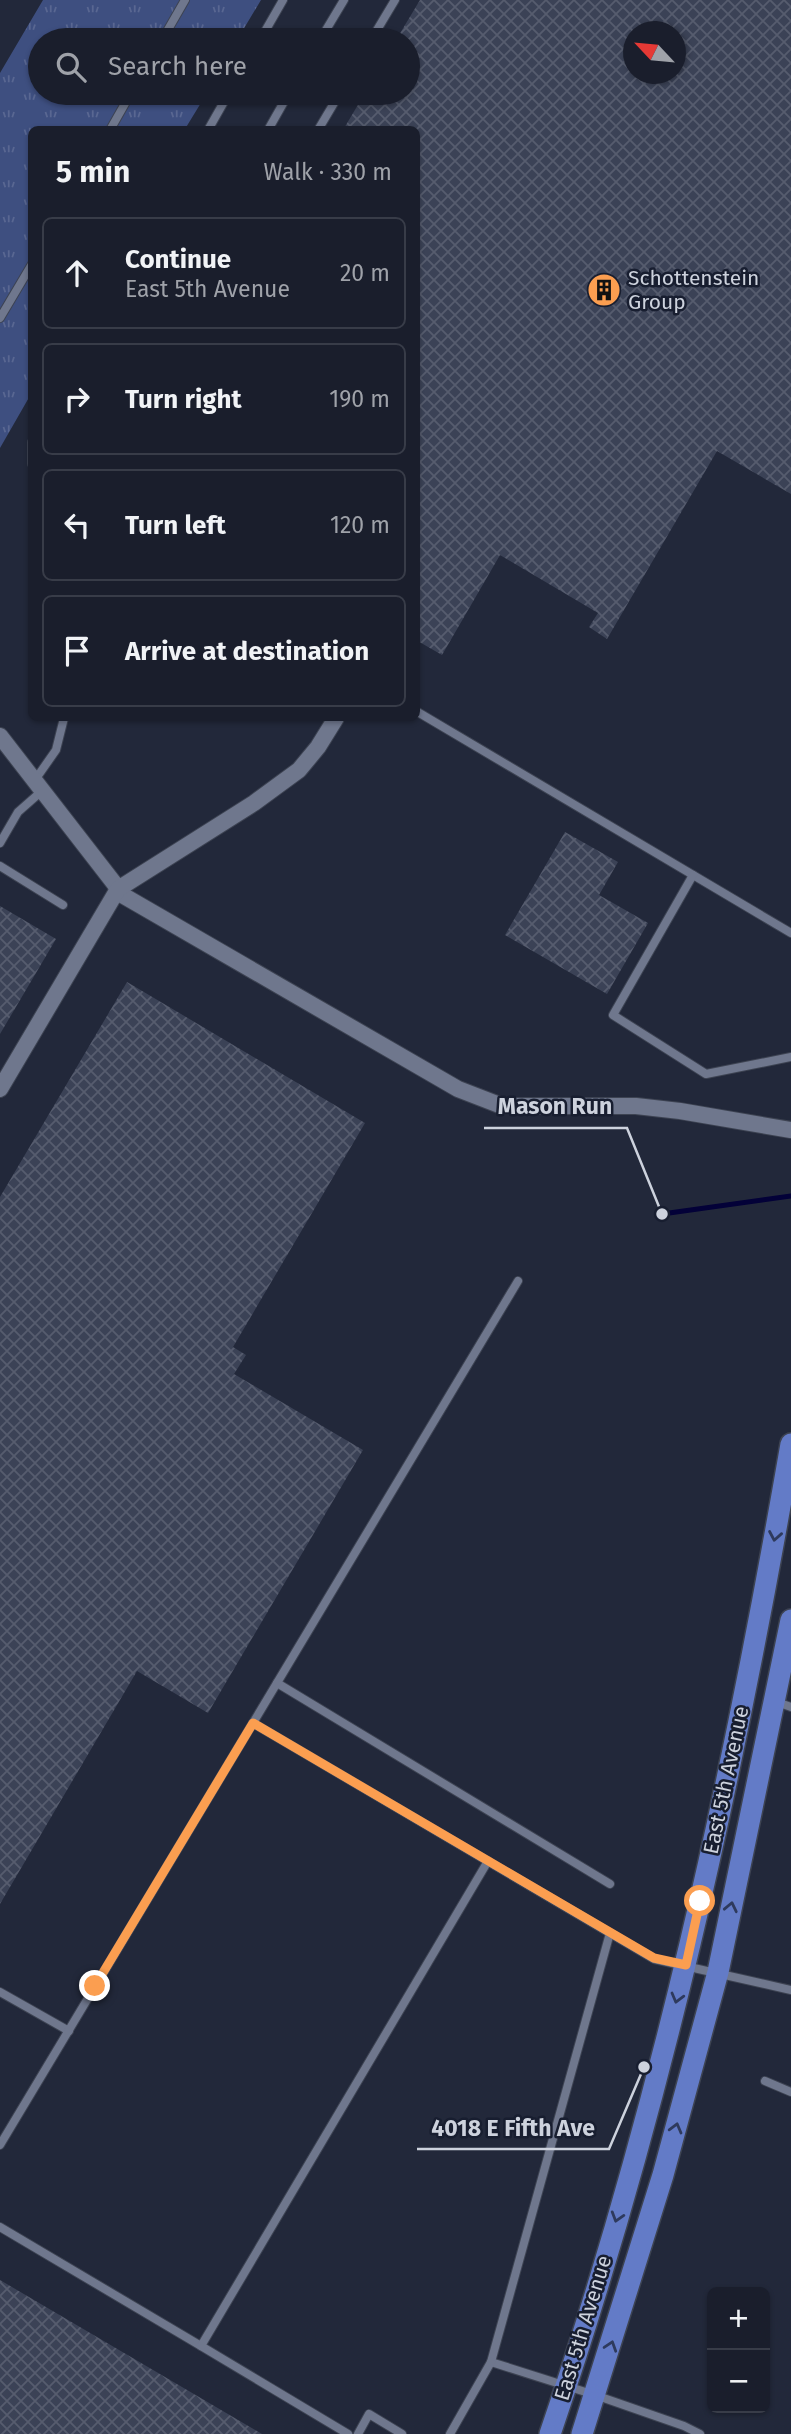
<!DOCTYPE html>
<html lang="en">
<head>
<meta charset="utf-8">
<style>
	body { margin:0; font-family:"Fira Sans",sans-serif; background:#272b38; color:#f1f3f6 }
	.controls { position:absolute; right:21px; bottom:21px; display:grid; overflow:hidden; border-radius:10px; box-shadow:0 2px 5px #0004 }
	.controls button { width:63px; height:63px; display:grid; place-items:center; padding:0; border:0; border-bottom:2px solid #383c48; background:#1a1e2c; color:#f1f3f6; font:35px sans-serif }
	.compass { position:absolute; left:623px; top:21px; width:63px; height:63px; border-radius:50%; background:#1a1e2c; box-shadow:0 2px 5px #0004; rotate:296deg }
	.stop { position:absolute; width:21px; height:21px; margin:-16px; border:5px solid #fb9e50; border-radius:50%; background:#fff }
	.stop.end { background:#fb9e50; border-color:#fff; box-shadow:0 2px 7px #0008 }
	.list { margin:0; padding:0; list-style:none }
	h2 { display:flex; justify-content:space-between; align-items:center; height:91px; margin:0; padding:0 28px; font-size:30px }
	h2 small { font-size:23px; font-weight:400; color:#9fa2a9 }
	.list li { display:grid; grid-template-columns:46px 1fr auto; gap:21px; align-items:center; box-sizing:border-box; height:112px; margin:0 14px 14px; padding:0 14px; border:2px solid #383c48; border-radius:10px }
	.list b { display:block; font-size:26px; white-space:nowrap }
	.list p { margin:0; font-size:23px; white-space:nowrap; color:#9fa2a9 }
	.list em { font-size:23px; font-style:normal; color:#9fa2a9 }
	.icon { flex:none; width:38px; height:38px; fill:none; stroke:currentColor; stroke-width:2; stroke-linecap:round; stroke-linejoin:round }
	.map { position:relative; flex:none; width:791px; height:2434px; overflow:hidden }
	.search { position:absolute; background:#1a1e2c; box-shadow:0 2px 5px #0004; left:28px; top:28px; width:392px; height:77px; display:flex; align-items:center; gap:18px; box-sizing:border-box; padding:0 24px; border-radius:38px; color:#9fa2a9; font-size:26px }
	.panel { position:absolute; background:#1a1e2c; box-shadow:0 2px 5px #0004; left:28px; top:126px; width:392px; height:595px; border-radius:10px }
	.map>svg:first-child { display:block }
	.grass { fill:url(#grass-tufts) }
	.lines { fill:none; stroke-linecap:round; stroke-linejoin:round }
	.stream { stroke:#030138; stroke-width:5 }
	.building { fill:url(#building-cross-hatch); fill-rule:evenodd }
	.lane-casing { stroke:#3d4352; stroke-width:10 }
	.street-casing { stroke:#3d4352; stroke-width:18 }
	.primary-casing { stroke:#3d4352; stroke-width:24 }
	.lane { stroke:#6f778d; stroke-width:8 }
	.street { stroke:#6f778d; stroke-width:16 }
	.primary { stroke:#637bc7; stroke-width:21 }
	.oneway { stroke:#2e3a5d }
	.route { stroke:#fb9e50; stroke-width:9 }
	.labels { text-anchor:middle; stroke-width:5; stroke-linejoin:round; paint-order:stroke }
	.poi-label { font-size:21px; fill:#cdd2dd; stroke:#181e30; text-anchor:start }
	.street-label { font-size:21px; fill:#cdd2dd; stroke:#181e30 }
	.leader { fill:none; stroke:#cdd2dd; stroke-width:2.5 }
	.callout-dot { fill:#cdd2dd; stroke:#181e30; stroke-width:2.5 }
	.callout-label { font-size:23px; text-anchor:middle; font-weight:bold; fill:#cdd2dd; stroke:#181e30; stroke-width:5; stroke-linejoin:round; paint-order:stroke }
</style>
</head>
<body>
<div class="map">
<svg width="791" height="2434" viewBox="0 0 791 2434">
	<defs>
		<pattern id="grass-tufts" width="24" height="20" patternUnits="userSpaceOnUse" patternTransform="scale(1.75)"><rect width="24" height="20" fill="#3e4f80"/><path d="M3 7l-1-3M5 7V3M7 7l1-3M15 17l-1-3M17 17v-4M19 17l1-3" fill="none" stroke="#596792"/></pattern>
		<pattern id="building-cross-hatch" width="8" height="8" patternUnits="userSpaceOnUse" patternTransform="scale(1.75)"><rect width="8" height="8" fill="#3b4256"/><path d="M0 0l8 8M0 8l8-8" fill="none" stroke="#565c6e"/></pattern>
	</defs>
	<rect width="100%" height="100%" fill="#22283a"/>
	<!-- grass -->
	<path class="grass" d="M 43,0 L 261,0 L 237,40 L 40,40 L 40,93 L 207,93 L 185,129 L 32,130 L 31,394 L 0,448 L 0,73 Z"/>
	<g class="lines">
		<!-- stream -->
		<path class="stream" d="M 662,1214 L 791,1196"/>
	</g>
	<!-- building -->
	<g class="building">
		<path d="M 420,0 L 791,0 L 791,494 L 717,451 L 607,639 L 589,627 L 598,613 L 500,555 L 442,655 L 416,640 L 416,130 L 343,130 L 365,93 L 408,93 L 408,40 L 396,40 ZM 634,32 L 676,32 L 676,74 L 634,74 Z"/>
		<path d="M 565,832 L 618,862 L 599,895 L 648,923 L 607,994 L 505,935 Z"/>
		<path d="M 0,906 L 56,939 L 0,1034 Z"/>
		<path d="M 127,982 L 365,1123 L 233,1347 L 246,1355 L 234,1374 L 363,1450 L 208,1713 L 137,1671 L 0,1904 L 0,1197 Z"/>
		<path d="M 0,2280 L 262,2434 L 0,2434 Z"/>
	</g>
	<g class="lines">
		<defs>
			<g id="lane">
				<path d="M 162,40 L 185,0"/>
				<path d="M 260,40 L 283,0"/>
				<path d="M 320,40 L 344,0"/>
				<path d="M 371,40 L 395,0"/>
				<path d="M 110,130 L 131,93"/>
				<path d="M 208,130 L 229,93"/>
				<path d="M 268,130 L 289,93"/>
				<path d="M 318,130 L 340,93"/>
				<path d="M 0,318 L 32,264"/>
				<path d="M 32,442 L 32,464"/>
				<path d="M 416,711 L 791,933"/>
				<path d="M 35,780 L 56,750 L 64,718"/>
				<path d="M 0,843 L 18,812 L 43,790"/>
				<path d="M 0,866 L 63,905"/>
				<path d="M 693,875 L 613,1015 L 706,1074 L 791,1057"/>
				<path d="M 277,1683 L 610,1884"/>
				<path d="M 774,1701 L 791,1707"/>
				<path d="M 253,1723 L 654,1959 L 791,1990"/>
				<path d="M 610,1933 L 491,2362 L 595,2395 L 684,2426 L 700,2434"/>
				<path d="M 0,1992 L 69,2031"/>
				<path d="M 765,2081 L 791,2092"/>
				<path d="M 0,2145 L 518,1281"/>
				<path d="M 0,2227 L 201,2346"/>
				<path d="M 348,2434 L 201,2346 L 488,1861"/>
				<path d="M 358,2434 L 369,2414 L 402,2434"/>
				<path d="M 450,2434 L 491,2362"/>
			</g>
			<g id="street">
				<path d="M 0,736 L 124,896 L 458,1089 L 502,1106 L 636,1106 L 680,1111 L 791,1130"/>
				<path d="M 0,1089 L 118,889 L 254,803 L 299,770 L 318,747 L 336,718"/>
			</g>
			<g id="primary">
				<path d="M 550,2434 C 660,2112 733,1779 791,1444"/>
				<path d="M 582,2434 L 663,2175 L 718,1972 L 791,1620"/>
			</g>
		</defs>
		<!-- lane casing -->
		<use href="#lane" class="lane-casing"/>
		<!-- street casing -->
		<use href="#street" class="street-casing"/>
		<!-- primary casing -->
		<use href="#primary" class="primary-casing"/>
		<!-- lane -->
		<use href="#lane" class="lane"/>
		<!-- street -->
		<use href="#street" class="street"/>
		<!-- primary -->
		<use href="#primary" class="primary"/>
	</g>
	<!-- one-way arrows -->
	<defs><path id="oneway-chevron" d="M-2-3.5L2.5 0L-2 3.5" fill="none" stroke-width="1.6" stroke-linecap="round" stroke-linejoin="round" transform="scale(1.75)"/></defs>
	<g class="oneway">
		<use href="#oneway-chevron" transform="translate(775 1536) rotate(100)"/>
		<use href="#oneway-chevron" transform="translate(731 1907) rotate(-78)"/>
		<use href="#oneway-chevron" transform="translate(677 1998) rotate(105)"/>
		<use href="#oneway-chevron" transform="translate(676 2128) rotate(-75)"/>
		<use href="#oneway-chevron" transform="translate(617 2217) rotate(107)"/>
		<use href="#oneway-chevron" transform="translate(611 2346) rotate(-72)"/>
	</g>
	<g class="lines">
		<!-- route -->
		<path class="route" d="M 95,1986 L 253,1723 L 654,1958 L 686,1965 L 700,1901"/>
	</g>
	<!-- icons -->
	<defs>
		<symbol id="building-disc" viewBox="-11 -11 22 22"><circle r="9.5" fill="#fb9e50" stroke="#181e30"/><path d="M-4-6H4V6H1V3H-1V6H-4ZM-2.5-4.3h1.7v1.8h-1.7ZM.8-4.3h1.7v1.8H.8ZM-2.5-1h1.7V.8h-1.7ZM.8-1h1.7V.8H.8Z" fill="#111"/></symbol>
	</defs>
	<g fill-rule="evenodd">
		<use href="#building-disc" x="585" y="271" width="38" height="38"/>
	</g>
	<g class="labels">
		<!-- poi labels -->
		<g class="poi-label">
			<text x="628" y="285">Schottenstein<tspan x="628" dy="24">Group</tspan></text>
		</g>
		<!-- street labels -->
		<g class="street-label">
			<text transform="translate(726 1780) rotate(-78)" y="7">East 5th Avenue</text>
			<text transform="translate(583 2328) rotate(-73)" y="7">East 5th Avenue</text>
		</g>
	</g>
	<!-- callouts -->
	<path class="leader" d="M662 1214L627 1128H484M644 2067L609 2149H417"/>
	<g class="callout-dot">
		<circle cx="662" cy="1214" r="7"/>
		<circle cx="644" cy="2067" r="7"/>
	</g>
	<g class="callout-label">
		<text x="555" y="1114">Mason Run</text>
		<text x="513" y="2136">4018 E Fifth Ave</text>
	</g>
</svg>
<div class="controls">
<button>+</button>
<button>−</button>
</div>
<svg class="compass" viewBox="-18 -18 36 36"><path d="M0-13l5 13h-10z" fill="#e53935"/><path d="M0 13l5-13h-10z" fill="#9fa2a9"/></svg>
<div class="stop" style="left:700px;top:1901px"></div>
<div class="stop end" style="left:95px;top:1986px"></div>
<div class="search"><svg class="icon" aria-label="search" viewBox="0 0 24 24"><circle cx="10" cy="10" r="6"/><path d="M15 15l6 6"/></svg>Search here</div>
<section class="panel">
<h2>5 min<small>Walk · 330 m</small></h2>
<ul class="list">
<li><svg class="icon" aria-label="ahead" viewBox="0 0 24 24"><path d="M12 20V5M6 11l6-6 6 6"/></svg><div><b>Continue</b><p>East 5th Avenue</p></div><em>20 m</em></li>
<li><svg class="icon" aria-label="right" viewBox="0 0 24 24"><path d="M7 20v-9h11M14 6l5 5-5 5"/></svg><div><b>Turn right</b></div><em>190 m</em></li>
<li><svg class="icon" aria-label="left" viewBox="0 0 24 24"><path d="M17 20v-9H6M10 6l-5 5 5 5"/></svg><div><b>Turn left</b></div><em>120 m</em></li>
<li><svg class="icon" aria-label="arrive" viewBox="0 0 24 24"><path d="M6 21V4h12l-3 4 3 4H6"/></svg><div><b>Arrive at destination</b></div></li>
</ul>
</section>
</div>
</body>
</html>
